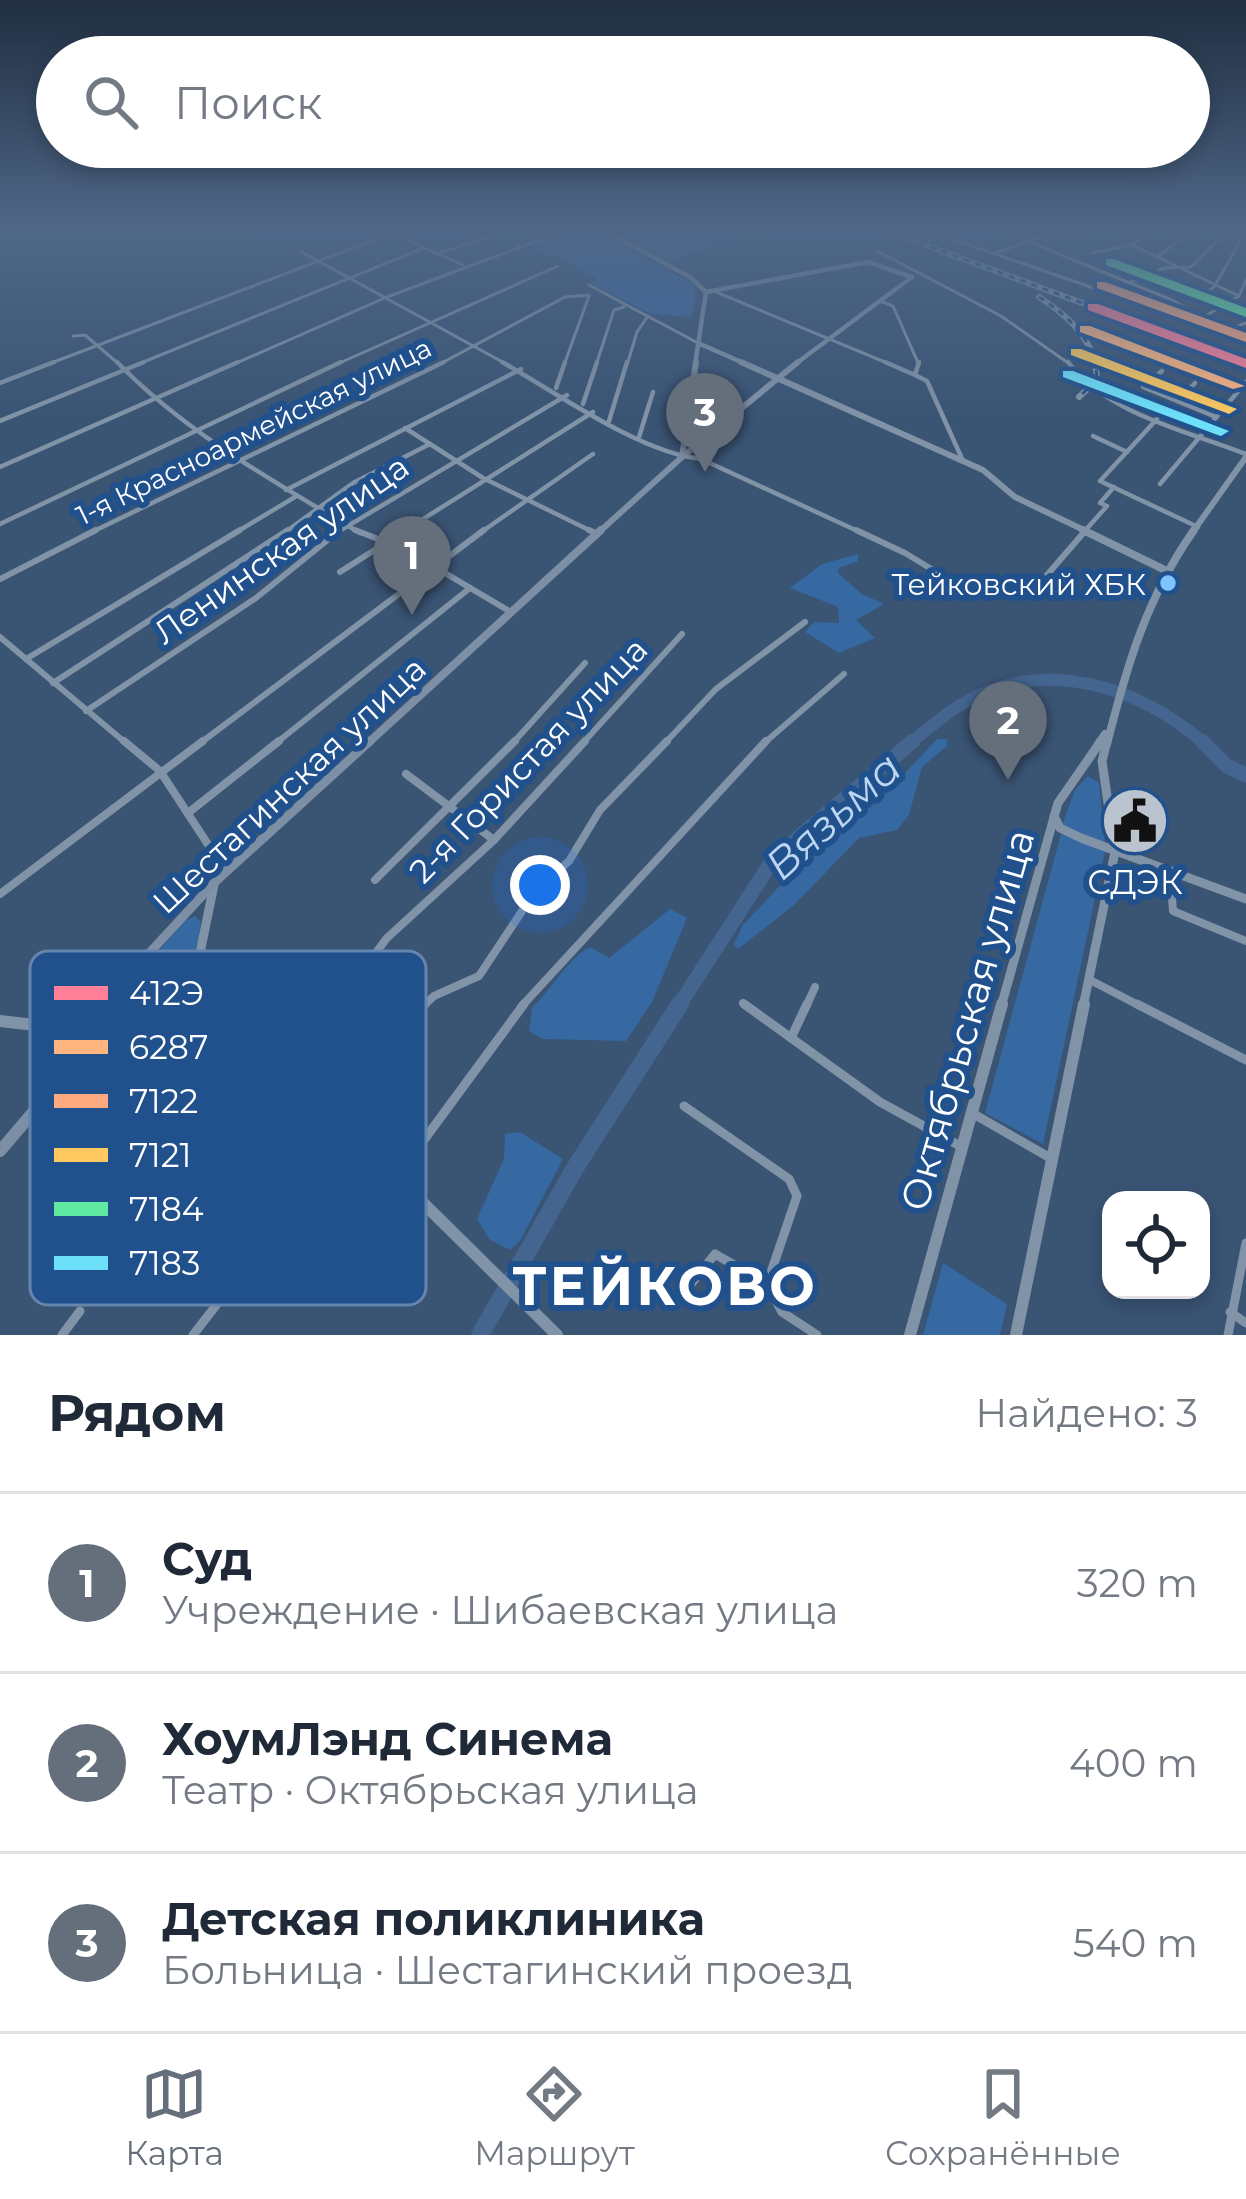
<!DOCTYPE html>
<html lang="ru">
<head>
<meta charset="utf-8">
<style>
	body { margin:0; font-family:Montserrat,sans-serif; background:#f2f2f3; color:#1f2937 }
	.controls { position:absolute; right:36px; bottom:36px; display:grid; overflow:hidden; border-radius:24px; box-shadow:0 6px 18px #0003 }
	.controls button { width:108px; height:108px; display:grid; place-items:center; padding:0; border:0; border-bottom:3px solid #e0e1e3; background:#fff; color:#1f2937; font:60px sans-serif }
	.you { position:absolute; left:540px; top:885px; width:42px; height:42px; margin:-30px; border:9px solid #fff; border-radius:50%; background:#1a73e8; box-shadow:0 0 0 18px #1a73e833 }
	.badge { display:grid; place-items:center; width:78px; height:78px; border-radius:50%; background:#656e7b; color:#fff; font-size:39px; font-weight:700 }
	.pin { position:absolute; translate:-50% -99px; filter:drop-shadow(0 3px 6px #0008) }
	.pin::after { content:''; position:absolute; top:63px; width:42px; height:36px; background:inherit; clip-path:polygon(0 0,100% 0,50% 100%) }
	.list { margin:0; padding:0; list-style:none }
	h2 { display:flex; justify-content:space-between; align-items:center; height:156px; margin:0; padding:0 48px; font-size:51px }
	h2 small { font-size:39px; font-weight:400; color:#747a83 }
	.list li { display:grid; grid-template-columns:78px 1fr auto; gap:36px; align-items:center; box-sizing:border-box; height:180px; padding:0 48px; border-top:3px solid #e0e1e3 }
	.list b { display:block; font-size:45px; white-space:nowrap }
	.list p { margin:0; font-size:39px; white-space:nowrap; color:#747a83 }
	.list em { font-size:39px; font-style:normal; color:#747a83 }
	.icon { flex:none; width:66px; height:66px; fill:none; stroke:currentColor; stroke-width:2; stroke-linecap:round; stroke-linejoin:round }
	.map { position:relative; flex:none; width:1246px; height:1335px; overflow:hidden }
	.search { position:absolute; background:#fff; box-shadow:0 6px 18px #0003; left:36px; right:36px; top:36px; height:132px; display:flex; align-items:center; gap:30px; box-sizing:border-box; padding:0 42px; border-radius:66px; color:#747a83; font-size:45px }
	.sheet { height:696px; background:#fff }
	nav { display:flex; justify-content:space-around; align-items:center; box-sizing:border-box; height:168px; border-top:3px solid #e0e1e3; background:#fff; font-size:33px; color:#747a83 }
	nav a { display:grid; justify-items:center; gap:6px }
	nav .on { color:#656e7b }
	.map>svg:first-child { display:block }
	.green { fill:#3668a2 }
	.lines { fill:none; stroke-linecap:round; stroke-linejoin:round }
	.river-far2 { stroke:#44658f; stroke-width:12 }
	.river-far1 { stroke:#44658f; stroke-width:15 }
	.river { stroke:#44658f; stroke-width:18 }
	.minor-far4 { stroke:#8193a7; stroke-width:3 }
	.minor-far3 { stroke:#8193a7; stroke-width:4.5 }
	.minor-far2 { stroke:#8193a7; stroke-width:6 }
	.minor-far1 { stroke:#8193a7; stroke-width:8 }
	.minor { stroke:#8193a7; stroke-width:9 }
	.tertiary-far4 { stroke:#8193a7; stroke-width:4.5 }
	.tertiary-far3 { stroke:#8193a7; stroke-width:6 }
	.tertiary-far2 { stroke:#8193a7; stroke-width:8 }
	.tertiary-far1 { stroke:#8193a7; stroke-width:9 }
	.tertiary { stroke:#8193a7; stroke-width:12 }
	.secondary-far4 { stroke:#7d8fa4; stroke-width:4.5 }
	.secondary-far3 { stroke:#7d8fa4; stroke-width:6 }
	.secondary-far2 { stroke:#7d8fa4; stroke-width:8 }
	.secondary-far1 { stroke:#7d8fa4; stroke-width:9 }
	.secondary { stroke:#7d8fa4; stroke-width:12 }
	.rail-casing { stroke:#8193a7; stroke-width:6 }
	.rail { stroke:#21518c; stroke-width:3; stroke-dasharray:6; stroke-linecap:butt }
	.rail-1-casing { stroke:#21518c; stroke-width:9 }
	.rail-2-casing { stroke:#21518c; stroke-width:9 }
	.rail-3-casing { stroke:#21518c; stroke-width:9 }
	.rail-4-casing { stroke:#21518c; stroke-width:9 }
	.rail-5-casing { stroke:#21518c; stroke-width:9 }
	.rail-6-casing { stroke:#21518c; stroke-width:9 }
	.rail-1 { fill:#ff8098; fill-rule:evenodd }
	.rail-2 { fill:#ffb580; fill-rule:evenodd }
	.rail-3 { fill:#ffa980; fill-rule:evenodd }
	.rail-4 { fill:#fdc960; fill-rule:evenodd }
	.rail-5 { fill:#60e9a3; fill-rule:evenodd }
	.rail-6 { fill:#6ddff8; fill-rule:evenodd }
	.bus-dot { fill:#80c4ff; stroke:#21518c; stroke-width:4.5 }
	.labels { text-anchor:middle; stroke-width:12; stroke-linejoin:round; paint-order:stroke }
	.far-street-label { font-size:27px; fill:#fff; stroke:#21518c }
	.bus-label { font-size:30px; fill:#fff; stroke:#21518c; text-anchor:end }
	.street-label { font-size:33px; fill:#fff; stroke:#21518c }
	.poi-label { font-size:33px; fill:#fff; stroke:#21518c }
	.near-street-label { font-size:39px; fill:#fff; stroke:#21518c }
	.near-water-label { font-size:42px; font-style:italic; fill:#bbd5f2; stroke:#21518c }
	.near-district-label { font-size:54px; font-weight:bold; letter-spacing:3px; fill:#fff; stroke:#21518c }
	.key { fill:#21518c; stroke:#6485ae; stroke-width:3 }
	.key-label { font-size:33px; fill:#fff }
</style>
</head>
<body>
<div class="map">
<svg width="1246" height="1335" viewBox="0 0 1246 1335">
	<rect width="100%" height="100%" fill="#3a5474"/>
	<!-- green -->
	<g class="green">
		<path d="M 570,230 L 594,230 L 693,284 L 696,294 L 691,317 L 651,314 L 591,283 L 597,279 L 558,256 L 551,258 L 528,244 Z"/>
		<path d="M 611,230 L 730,230 L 744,236 L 668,261 Z"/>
		<path d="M 858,554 L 858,561 L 839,568 L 838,573 L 862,594 L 884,604 L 856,620 L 875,638 L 839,653 L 805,632 L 814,622 L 839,623 L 838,607 L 790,588 L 822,564 Z"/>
		<path d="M 937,739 L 947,739 L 947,746 L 922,767 L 909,815 L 897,830 L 859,838 L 794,905 L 738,949 L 734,944 L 743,925 L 831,831 L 880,800 Z"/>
		<path d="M 1088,776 L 1099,783 L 1105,843 L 1100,844 L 1062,825 L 1075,790 Z"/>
		<path d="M 1061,834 L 1105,851 L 1043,1144 L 985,1113 Z"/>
		<path d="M 670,909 L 687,918 L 652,1002 L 626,1041 L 543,1039 L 529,1031 L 532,1008 C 549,992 572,954 590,947 L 609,958 Z"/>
		<path d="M 195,916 L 201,922 L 196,952 L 196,1013 L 185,1027 L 126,1028 L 111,1013 L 113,1003 L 186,920 Z"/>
		<path d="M 520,1132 L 563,1159 L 520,1241 L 510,1250 L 489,1239 L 477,1219 L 504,1159 L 505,1134 Z"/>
		<path d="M 943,1263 L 1007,1304 L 1000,1335 L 923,1335 Z"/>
	</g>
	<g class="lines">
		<!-- river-far2 -->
		<path class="river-far2" d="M 909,744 C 926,731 943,715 962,704 C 1043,656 1137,685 1205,744"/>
		<!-- river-far1 -->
		<g class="river-far1">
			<path d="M 1202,741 L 1227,766 L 1246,775"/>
			<path d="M 678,1007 L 774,858 L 913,741"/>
		</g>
		<!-- river -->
		<path class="river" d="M 480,1335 L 575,1168 L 680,1004"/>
		<!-- minor-far4 -->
		<g class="minor-far4">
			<path d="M 926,230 L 1235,337"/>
			<path d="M 1000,230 L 1172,300 L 1217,326"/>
			<path d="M 1059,230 L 1082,238"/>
			<path d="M 1127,230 L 1143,236"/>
			<path d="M 390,232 L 463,265"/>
			<path d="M 1132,245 L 1239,296"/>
			<path d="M 300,251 L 508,365"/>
			<path d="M 877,251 L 1001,316 L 1071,365"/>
			<path d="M 439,253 L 511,230"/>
			<path d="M 1092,253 L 1132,245 L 1143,236"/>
			<path d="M 993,254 L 1060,230"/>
			<path d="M 1159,256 L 1191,230"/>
			<path d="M 1131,282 L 1164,268 L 1191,267 L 1228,230"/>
			<path d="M 589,285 L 698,343"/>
			<path d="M 716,292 L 892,365"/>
			<path d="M 1198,297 L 1214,287 L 1246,231"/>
			<path d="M 880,301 L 893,306 L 919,365"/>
			<path d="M 1202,318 L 1239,296 L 1246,280"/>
			<path d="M 1225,331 L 1246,323"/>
			<path d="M 73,336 L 85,335 L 120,365"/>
			<path d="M 46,365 L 400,230"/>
			<path d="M 136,365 L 421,249"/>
			<path d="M 232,365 L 387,297 L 566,230"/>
			<path d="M 335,365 L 558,266"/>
			<path d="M 438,365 L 565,297 L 589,295"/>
			<path d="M 564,365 L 589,296"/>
			<path d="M 596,365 L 614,310 L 624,307"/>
			<path d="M 627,365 L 637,332 L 648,316"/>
		</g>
		<!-- minor-far3 -->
		<g class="minor-far3">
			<path d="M 117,362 C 187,434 275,482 360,533"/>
			<path d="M 502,362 C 557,393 640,453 701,459 L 862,533"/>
			<path d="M 885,362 L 915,375"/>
			<path d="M 919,362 L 915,375 L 927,381 L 963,461"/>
			<path d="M 1068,362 C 1107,414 1187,431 1246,454"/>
			<path d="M 1162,371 L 1143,387 L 1216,417"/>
			<path d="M 0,383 L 54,362"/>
			<path d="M 556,388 L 565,362"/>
			<path d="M 1178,401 L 1195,383"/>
			<path d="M 583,404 L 597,362"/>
			<path d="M 1157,419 L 1100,481 L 1198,527"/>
			<path d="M 0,421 L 144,362"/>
			<path d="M 609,421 L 627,362"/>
			<path d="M 405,428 L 483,478 L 595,533"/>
			<path d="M 1093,436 L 1127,452"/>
			<path d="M 639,437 L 653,392"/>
			<path d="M 0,467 L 238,362"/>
			<path d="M 1160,484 L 1246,382"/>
			<path d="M 286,490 L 521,369"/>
			<path d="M 0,524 L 341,362"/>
			<path d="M 90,533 L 444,362"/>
			<path d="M 235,533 L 295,497"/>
			<path d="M 284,533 L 353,483 L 430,444"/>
			<path d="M 336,533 L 567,395"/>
			<path d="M 401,533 L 593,412"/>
			<path d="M 480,533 L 593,454"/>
			<path d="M 1083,533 L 1107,506 L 1100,503 L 1114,487"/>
		</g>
		<!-- minor-far2 -->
		<g class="minor-far2">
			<path d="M 355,530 L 406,550 L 509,611"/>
			<path d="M 589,530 L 595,533"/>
			<path d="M 856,530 L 905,553 L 971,593 L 1034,590 L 1086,530"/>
			<path d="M 340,572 L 406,530"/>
			<path d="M 0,579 L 96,530"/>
			<path d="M 0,637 L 127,744"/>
			<path d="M 26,659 L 240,530"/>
			<path d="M 53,683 L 288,530"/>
			<path d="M 86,711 L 256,598 L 340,530"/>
			<path d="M 199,744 L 484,530"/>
			<path d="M 275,744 L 470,588"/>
			<path d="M 512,744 L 585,663"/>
			<path d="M 582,744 L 682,634"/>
			<path d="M 664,744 L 716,689 L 805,622"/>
			<path d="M 763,744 L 844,674"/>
		</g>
		<!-- minor-far1 -->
		<g class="minor-far1">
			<path d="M 124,741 L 160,771 L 226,872"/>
			<path d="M 406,774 L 494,840"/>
			<path d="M 188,813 L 279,741"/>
			<path d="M 1170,872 L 1173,911 L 1246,941"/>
			<path d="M 375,880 L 515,741"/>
			<path d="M 0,894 L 203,741"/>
			<path d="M 1092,981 L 1142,1007"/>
			<path d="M 743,1003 L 748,1007"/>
			<path d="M 335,1007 L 387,938 L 494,840 L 585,741"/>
			<path d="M 422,1007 L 434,996 L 479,976 L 534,893 L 569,861 L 600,810 L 667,741"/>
			<path d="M 521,1007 L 766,741"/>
			<path d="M 806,1007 L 815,987"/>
		</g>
		<!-- minor -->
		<g class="minor">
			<path d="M 744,1004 L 880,1102 L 960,1146"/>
			<path d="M 1137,1004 L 1246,1060"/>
			<path d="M 791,1038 L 807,1004"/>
			<path d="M 277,1085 L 338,1004"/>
			<path d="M 684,1106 L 789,1179 L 797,1196 L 767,1284 L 782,1312 L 817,1335"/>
			<path d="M 972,1113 L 1052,1159"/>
			<path d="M 330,1126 L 425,1004"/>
			<path d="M 396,1178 L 524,1004"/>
			<path d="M 116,1261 L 256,1073"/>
			<path d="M 680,1298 L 715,1254 L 767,1284"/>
			<path d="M 1230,1312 L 1246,1323"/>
			<path d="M 62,1335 L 80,1311"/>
			<path d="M 193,1335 L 344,1141"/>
			<path d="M 1228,1335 L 1246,1243"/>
		</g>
		<!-- tertiary-far4 -->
		<g class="tertiary-far4">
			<path d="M 706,292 L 868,262 L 912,277 L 794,365"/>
			<path d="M 698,343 L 748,365"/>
		</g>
		<!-- tertiary-far3 -->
		<g class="tertiary-far3">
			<path d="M 741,362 L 983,470 L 1015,497 L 1090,533"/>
			<path d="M 682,457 L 798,362"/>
			<path d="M 1192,533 L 1246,457"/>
		</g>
		<!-- tertiary-far2 -->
		<g class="tertiary-far2">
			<path d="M 1083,530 L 1165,570"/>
			<path d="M 1098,744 L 1105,734"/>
			<path d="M 1107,744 C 1127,665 1147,597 1194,530"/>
		</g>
		<!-- tertiary-far1 -->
		<g class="tertiary-far1">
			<path d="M 1054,816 L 1060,828 L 1081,838 L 1246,899"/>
			<path d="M 205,1007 L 201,948 L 214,885"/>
			<path d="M 1001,1007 L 1058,803 L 1101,741"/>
			<path d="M 1083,1007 L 1115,852 L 1102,761 L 1107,741"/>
		</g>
		<!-- tertiary -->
		<g class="tertiary">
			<path d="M 205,1004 L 226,1050 L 411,1191 L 557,1335"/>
			<path d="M 0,1021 L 86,1031"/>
			<path d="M 910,1335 L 1002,1004"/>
			<path d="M 1016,1335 L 1084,1004"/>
		</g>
		<!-- secondary-far4 -->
		<path class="secondary-far4" d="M 603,230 L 690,277 L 706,292 L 695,365"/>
		<!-- secondary-far3 -->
		<path class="secondary-far3" d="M 598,533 L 682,457 L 696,362"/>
		<!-- secondary-far2 -->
		<path class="secondary-far2" d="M 367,744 L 601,530"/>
		<!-- secondary-far1 -->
		<path class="secondary-far1" d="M 105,1007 L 117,988 L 214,883 L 370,741"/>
		<!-- secondary -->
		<path class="secondary" d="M 0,1151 L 58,1083 L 107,1004"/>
		<defs>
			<g id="rail">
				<path d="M 885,230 L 1093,307"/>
				<path d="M 1039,297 C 1070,317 1096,341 1097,380 L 1079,397"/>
			</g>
		</defs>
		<!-- rail casing -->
		<use href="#rail" class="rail-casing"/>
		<!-- rail -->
		<use href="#rail" class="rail"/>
		<defs>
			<path id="rail-1" d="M 1088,304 L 1098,304 L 1246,359 L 1246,368 L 1088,310 Z"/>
			<path id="rail-2" d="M 1080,326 L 1090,326 L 1245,386 L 1233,389 L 1080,332 Z"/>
			<path id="rail-3" d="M 1097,282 L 1105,282 L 1246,333 L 1246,342 L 1097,288 Z"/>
			<path id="rail-4" d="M 1071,349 L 1081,349 L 1237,409 L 1229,414 L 1224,412 L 1071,355 Z"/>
			<path id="rail-5" d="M 1106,259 L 1114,259 L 1246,308 L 1246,317 L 1106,265 Z"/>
			<path id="rail-6" d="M 1063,371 L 1073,371 L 1229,431 L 1221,436 L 1215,434 L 1063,377 Z"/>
		</defs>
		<!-- rail-1 casing -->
		<use href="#rail-1" class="rail-1-casing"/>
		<!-- rail-2 casing -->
		<use href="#rail-2" class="rail-2-casing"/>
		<!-- rail-3 casing -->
		<use href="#rail-3" class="rail-3-casing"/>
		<!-- rail-4 casing -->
		<use href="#rail-4" class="rail-4-casing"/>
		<!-- rail-5 casing -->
		<use href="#rail-5" class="rail-5-casing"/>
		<!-- rail-6 casing -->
		<use href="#rail-6" class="rail-6-casing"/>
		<!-- rail-1 -->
		<use href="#rail-1" class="rail-1"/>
		<!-- rail-2 -->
		<use href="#rail-2" class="rail-2"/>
		<!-- rail-3 -->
		<use href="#rail-3" class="rail-3"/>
		<!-- rail-4 -->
		<use href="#rail-4" class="rail-4"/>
		<!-- rail-5 -->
		<use href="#rail-5" class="rail-5"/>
		<!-- rail-6 -->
		<use href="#rail-6" class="rail-6"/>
	</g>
	<!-- sky -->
	<linearGradient id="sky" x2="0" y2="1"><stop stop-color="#202e40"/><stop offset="0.55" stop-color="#4f6788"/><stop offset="1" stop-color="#4f6788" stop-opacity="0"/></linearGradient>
	<rect width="1246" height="417" fill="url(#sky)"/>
	<!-- icons -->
	<defs>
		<symbol id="civic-disc" viewBox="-11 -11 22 22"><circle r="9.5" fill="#bac3ce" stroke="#21518c"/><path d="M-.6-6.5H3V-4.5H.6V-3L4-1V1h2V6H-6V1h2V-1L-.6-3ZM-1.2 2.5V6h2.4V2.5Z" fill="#111"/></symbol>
	</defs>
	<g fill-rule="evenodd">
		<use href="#civic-disc" x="1097" y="783" width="76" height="76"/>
	</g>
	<!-- markers -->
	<circle class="bus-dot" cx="1168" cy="583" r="10"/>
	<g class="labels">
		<!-- far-street labels -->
		<g class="far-street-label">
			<text transform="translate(254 432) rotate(-26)" y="9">1-я Красноармейская улица</text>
		</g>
		<!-- bus labels -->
		<g class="bus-label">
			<text x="1146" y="595">Тейковский ХБК</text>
		</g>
		<!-- street labels -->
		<g class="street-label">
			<text transform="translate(281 549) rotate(-35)" y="12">Ленинская улица</text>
			<text transform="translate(528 760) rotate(-46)" y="12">2-я Гористая улица</text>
			<text transform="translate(289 785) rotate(-43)" y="12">Шестагинская улица</text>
		</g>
		<!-- poi labels -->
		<g class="poi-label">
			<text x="1135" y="894">СДЭК</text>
		</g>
		<!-- near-street labels -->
		<g class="near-street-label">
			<text transform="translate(967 1020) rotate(-74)" y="14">Октябрьская улица</text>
		</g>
		<!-- near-water labels -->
		<g class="near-water-label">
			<text transform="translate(833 816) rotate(-42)" y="15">Вязьма</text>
		</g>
		<!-- near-district labels -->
		<g class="near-district-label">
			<text x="665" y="1305">ТЕЙКОВО</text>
		</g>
	</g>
	<!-- legend -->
	<rect x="30" y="951" width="396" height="354" rx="18" class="key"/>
	<rect x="54" y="986" width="54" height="14" fill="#ff8098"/>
	<rect x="54" y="1040" width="54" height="14" fill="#ffb580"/>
	<rect x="54" y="1094" width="54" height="14" fill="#ffa980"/>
	<rect x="54" y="1148" width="54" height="14" fill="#fdc960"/>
	<rect x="54" y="1202" width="54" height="14" fill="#60e9a3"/>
	<rect x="54" y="1256" width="54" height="14" fill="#6ddff8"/>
	<g class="key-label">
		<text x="129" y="1005">412Э</text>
		<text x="129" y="1059">6287</text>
		<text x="129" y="1113">7122</text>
		<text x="129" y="1167">7121</text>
		<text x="129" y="1221">7184</text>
		<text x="129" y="1275">7183</text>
	</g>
</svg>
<div class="controls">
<button><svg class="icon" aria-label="locate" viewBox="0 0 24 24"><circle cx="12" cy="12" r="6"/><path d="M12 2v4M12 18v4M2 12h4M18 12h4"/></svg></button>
</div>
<div class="you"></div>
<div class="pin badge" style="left:412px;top:615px">1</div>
<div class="pin badge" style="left:1008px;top:780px">2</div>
<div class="pin badge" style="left:705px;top:472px">3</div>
<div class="search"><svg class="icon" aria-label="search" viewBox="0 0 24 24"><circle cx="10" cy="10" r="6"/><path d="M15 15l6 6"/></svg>Поиск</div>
</div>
<section class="sheet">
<h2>Рядом<small>Найдено: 3</small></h2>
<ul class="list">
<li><span class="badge">1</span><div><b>Суд</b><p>Учреждение · Шибаевская улица</p></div><em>320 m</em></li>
<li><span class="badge">2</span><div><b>ХоумЛэнд Синема</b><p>Театр · Октябрьская улица</p></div><em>400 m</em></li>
<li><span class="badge">3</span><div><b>Детская поликлиника</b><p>Больница · Шестагинский проезд</p></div><em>540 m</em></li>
</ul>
</section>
<nav>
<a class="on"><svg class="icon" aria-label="map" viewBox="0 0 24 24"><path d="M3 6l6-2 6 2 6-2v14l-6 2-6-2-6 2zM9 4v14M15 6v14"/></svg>Карта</a>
<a><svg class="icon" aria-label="directions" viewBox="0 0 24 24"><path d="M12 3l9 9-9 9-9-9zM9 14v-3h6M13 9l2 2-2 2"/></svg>Маршрут</a>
<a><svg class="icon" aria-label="saved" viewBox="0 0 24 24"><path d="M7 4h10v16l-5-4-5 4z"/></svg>Сохранённые</a>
</nav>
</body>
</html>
